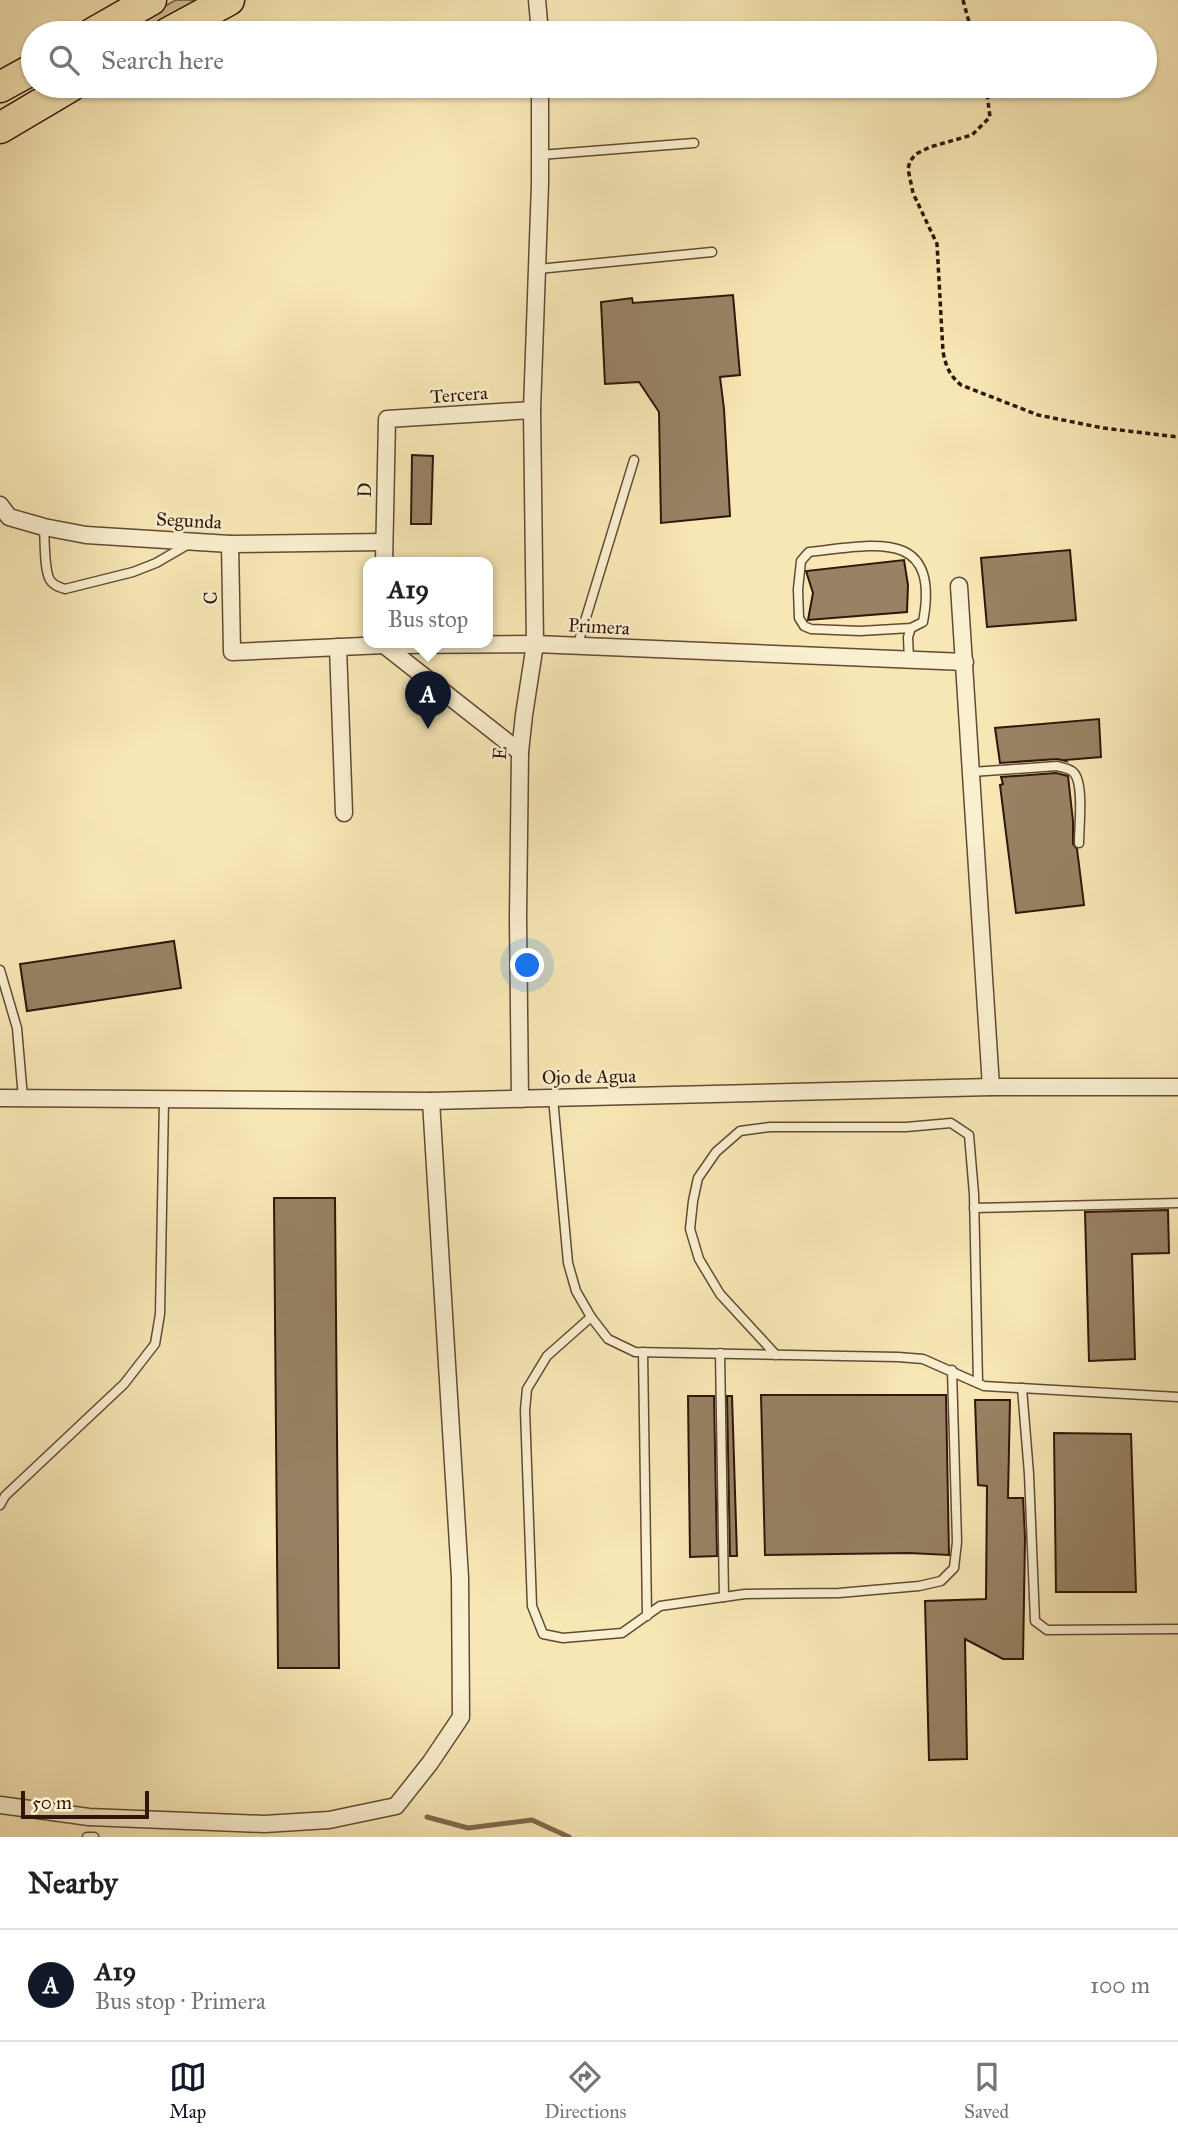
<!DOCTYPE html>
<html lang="en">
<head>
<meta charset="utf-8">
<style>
	body { margin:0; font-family:"IM FELL Great Primer",serif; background:#f2f2f2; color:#202124 }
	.scale { position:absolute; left:21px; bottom:18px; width:128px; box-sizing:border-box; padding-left:7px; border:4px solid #30150a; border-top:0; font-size:19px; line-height:24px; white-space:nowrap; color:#30150a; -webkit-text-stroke:5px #faefcf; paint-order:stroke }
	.you { position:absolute; left:528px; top:966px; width:24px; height:24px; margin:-18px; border:5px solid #fff; border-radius:50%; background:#1a73e8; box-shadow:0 0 0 10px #1a73e833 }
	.badge { display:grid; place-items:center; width:46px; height:46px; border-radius:50%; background:#111827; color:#fff; font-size:23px; font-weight:700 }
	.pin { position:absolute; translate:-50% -58px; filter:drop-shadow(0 2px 4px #0008) }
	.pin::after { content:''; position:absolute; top:37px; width:24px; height:21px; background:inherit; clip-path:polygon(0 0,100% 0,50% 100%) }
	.popup { position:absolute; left:363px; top:557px; width:130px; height:91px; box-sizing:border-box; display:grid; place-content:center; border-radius:14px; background:#fff; filter:drop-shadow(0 2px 5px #0005); font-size:23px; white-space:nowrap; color:#757577 }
	.popup b { font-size:26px; color:#202124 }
	.popup::after { content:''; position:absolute; left:50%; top:100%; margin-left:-14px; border:14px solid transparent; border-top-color:#fff }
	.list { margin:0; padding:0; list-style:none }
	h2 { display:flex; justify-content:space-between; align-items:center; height:91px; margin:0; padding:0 28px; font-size:30px }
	h2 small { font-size:23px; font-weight:400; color:#757577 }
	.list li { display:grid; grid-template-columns:46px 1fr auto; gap:21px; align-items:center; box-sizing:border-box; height:112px; padding:0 28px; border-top:2px solid #e0e0e0 }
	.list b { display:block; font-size:26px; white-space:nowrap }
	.list p { margin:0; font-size:23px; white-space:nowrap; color:#757577 }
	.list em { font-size:23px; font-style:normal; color:#757577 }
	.icon { flex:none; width:38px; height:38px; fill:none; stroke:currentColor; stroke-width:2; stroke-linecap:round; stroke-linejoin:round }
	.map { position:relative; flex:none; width:1178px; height:1837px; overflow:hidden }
	.search { position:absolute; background:#fff; box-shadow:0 2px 5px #0004; left:21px; right:21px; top:21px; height:77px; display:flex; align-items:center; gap:18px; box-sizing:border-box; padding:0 24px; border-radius:38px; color:#757577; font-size:26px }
	.sheet { height:203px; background:#fff }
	nav { display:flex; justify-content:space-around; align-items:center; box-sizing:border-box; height:98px; border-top:2px solid #e0e0e0; background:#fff; font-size:19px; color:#757577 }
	nav a { display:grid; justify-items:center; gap:4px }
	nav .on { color:#111827 }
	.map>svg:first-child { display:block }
	.green { fill:#d5c398; stroke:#826c51; stroke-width:2 }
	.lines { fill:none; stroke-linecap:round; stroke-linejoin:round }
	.stream { stroke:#7f684e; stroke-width:5 }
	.building { fill:#978263; stroke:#30150a; stroke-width:2 }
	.lane-casing { stroke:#624a35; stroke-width:11 }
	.street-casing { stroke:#624a35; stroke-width:19 }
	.highway-casing { stroke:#30150a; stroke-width:33 }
	.path { stroke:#30150a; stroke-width:3.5; stroke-dasharray:5 3.5; stroke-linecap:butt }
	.lane { stroke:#faefcf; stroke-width:8 }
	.street { stroke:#faefcf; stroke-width:16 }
	.highway { stroke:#f7e7b5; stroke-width:30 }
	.labels { text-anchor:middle; stroke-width:5; stroke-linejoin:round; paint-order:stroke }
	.street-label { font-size:19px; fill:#30150a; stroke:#faefcf }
</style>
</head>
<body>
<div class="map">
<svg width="1178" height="1837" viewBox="0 0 1178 1837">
	<rect width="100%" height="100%" fill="#f7e7b5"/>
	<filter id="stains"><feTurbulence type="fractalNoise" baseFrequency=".00286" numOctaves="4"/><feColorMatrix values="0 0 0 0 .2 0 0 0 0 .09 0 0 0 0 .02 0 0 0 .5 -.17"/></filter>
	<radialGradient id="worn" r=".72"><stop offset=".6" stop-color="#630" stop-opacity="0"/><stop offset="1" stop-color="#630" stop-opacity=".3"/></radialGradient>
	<!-- green -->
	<path class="green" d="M 176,0 L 198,0 L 140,33 L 117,33 Z"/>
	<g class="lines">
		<!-- stream -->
		<path class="stream" d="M 427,1817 L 468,1828 L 532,1820 L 569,1837"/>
	</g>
	<!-- building -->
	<g class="building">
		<path d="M 733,295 L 740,375 L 720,377 L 724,409 L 730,516 L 661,523 L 659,412 L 639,382 L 605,384 L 601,302 L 632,298 L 633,303 Z"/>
		<path d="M 412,455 L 433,456 L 431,524 L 411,524 Z"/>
		<path d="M 1070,550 L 1076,620 L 987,627 L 981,558 Z"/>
		<path d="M 904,560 L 908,585 L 907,612 L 808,620 L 813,593 L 806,571 Z"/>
		<path d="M 1099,719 L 1101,757 L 1065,760 L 1066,761 L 1057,759 L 1000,763 L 995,728 Z"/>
		<path d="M 1056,773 L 1068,776 L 1073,821 L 1073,844 L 1077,849 L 1084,905 L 1016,913 L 1000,785 L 1003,784 L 1001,777 Z"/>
		<path d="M 174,941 L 181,988 L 27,1011 L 20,964 Z"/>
		<path d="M 274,1198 L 335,1198 L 339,1668 L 278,1668 Z"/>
		<path d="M 1168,1210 L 1169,1253 L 1132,1254 L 1135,1359 L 1089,1361 L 1085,1212 Z"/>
		<path d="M 761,1395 L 946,1395 L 949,1555 L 909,1553 L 765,1555 Z"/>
		<path d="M 688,1396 L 714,1396 L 717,1556 L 690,1557 Z"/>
		<path d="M 727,1396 L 732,1396 L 737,1556 L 730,1556 Z"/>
		<path d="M 975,1400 L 1010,1400 L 1008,1498 L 1023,1498 L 1025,1538 L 1023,1659 L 1003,1659 L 965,1639 L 967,1759 L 929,1760 L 925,1601 L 986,1599 L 987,1486 L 978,1485 Z"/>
		<path d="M 1054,1433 L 1131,1434 L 1136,1592 L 1056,1592 Z"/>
	</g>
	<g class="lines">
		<defs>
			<g id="lane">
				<path d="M 540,155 L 694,143"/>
				<path d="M 538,269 L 712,252"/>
				<path d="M 44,527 C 45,541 44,570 50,580 C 54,586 59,587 65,589 L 133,572 L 156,563 L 187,545"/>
				<path d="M 577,647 L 634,460"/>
				<path d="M 909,660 L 908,637 L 911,628 L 923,622 C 941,527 873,545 809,552 L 801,561 L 798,589 L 799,618 L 804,626 L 811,629 L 860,631 L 911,628"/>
				<path d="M 972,772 L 1057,766 C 1063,768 1070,768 1074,773 C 1084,784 1079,827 1079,843"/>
				<path d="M 0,970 L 17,1028 L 23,1098"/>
				<path d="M 553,1098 L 568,1263 L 576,1291 L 591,1317 L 608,1339 L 635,1352 L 898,1357 L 923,1359 L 984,1386 L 1178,1397"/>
				<path d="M 974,1208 L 1178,1203"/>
				<path d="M 591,1317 L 547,1356 L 527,1389 L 525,1410 L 532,1606 L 543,1634 L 563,1638 L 622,1633 L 660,1606 L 745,1594 L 839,1593 L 919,1586 L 941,1581 L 954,1568 L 957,1542 L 952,1370"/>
				<path d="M 643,1352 L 647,1616"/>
				<path d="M 720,1353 L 724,1597"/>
				<path d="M 776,1355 L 720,1294 L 699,1259 L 690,1229 L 693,1201 L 698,1178 L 716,1152 L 740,1131 L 770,1127 L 906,1127 L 951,1123 L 969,1135 L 974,1194 L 978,1383"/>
				<path d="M 1022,1388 L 1029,1474 L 1035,1621 L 1047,1630 L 1178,1629"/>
				<path d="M 0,1505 L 5,1496 L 124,1384 L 155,1344 L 160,1314 L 164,1100"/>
				<path d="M 87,1837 L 94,1837"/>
			</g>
			<g id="street">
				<path d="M 537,0 L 540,33"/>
				<path d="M 0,505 L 9,517 L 44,527 L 86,535 L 230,544 L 384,542"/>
				<path d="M 230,544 L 232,652 L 384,645 L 535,644 L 965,662"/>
				<path d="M 384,563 L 387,419 L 532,410"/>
				<path d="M 959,586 L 991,1087"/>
				<path d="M 384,645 L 520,752"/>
				<path d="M 338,647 L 344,813"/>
				<path d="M 0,1098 L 431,1101 L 991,1087 L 1178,1087"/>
				<path d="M 520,1099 L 518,918 L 520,752 L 524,715 L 535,644 L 532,410 L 540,184 L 540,86"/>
				<path d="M 0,1805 L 89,1817 L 264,1824 L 329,1820 L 396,1806 L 430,1763 L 461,1717 L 460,1578 L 431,1101"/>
			</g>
			<g id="highway">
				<path d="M 93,33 L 151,0"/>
				<path d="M 168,33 L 229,0"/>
				<path d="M 0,87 L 33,69"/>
				<path d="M 0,128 L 71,86"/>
			</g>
		</defs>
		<!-- lane casing -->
		<use href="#lane" class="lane-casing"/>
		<!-- street casing -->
		<use href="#street" class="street-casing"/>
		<!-- highway casing -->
		<use href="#highway" class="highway-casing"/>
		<!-- path -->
		<g class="path">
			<path d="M 963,0 L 972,33"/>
			<path d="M 986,86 L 990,117 L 972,135 L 930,147 L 916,154 L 910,161 L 908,169 L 913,193 L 937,244 L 943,352 C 946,366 949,375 961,385 L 1038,415 L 1103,428 L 1178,437"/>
		</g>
		<!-- lane -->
		<use href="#lane" class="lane"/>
		<!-- street -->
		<use href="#street" class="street"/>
		<!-- highway -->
		<use href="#highway" class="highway"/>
	</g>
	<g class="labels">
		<!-- street labels -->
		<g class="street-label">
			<text transform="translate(459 394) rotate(-4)" y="7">Tercera</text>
			<text transform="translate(364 490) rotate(-88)" y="7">D</text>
			<text transform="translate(189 520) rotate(3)" y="7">Segunda</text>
			<text transform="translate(210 598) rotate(-91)" y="7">C</text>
			<text transform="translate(599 626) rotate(3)" y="7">Primera</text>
			<text transform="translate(499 753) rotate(-87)" y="7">E</text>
			<text transform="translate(589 1076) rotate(-1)" y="7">Ojo de Agua</text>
		</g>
	</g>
	<rect width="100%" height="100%" filter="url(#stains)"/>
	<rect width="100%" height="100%" fill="url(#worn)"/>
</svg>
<div class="scale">50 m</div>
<div class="you"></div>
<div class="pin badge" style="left:428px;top:729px">A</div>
<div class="popup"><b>A19</b>Bus stop</div>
<div class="search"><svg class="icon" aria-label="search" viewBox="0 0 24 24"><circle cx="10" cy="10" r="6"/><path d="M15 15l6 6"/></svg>Search here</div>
</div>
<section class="sheet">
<h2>Nearby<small></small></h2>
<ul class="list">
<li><span class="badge">A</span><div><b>A19</b><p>Bus stop · Primera</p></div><em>100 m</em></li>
</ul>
</section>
<nav>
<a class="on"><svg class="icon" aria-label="map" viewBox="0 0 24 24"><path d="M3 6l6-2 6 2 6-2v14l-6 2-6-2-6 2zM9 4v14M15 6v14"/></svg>Map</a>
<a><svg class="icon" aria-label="directions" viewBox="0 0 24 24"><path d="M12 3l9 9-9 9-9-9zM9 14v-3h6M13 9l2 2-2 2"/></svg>Directions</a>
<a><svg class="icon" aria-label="saved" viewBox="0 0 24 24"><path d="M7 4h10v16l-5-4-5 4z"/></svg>Saved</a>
</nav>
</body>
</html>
